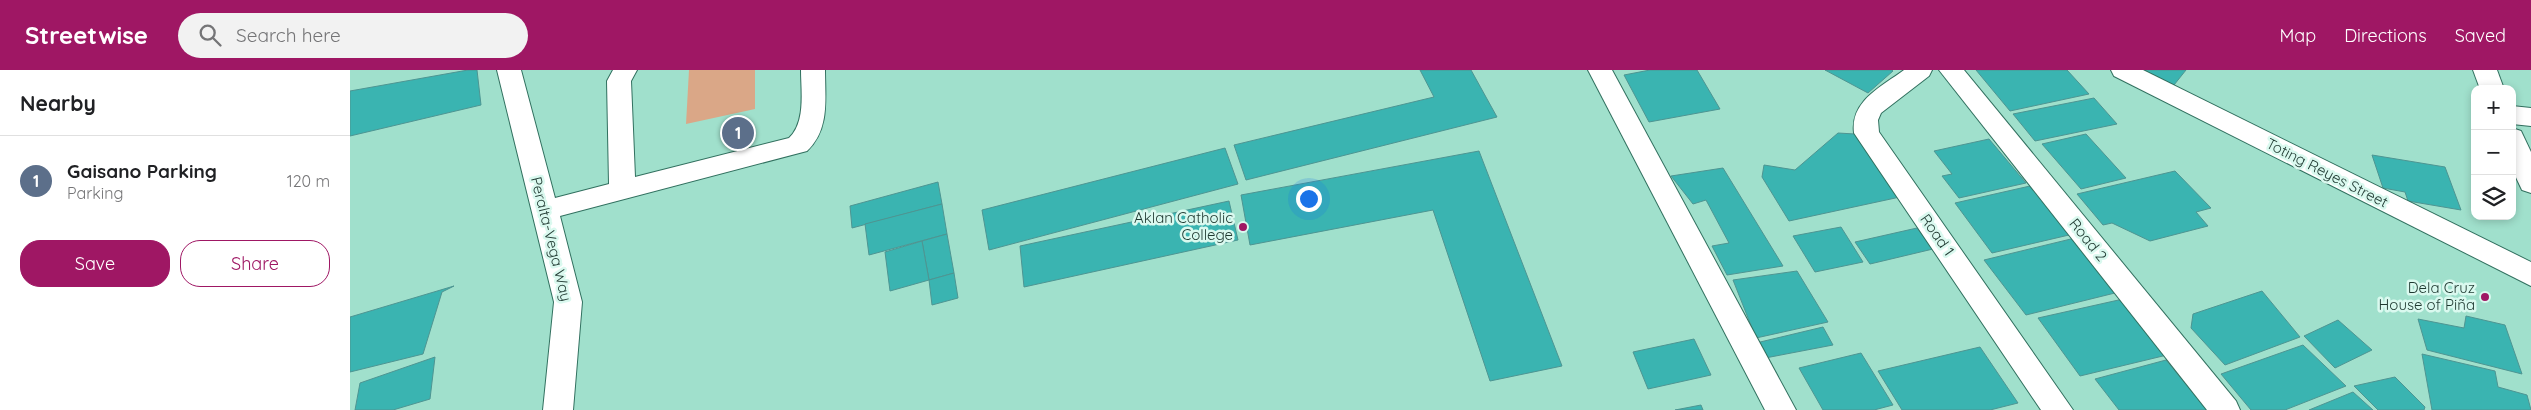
<!DOCTYPE html>
<html lang="en">
<head>
<meta charset="utf-8">
<style>
	body { margin:0; font-family:Quicksand,sans-serif; background:#f2f2f2; color:#202124 }
	.controls { position:absolute; right:15px; top:15px; display:grid; overflow:hidden; border-radius:10px; box-shadow:0 2px 8px #0003 }
	.controls button { width:45px; height:45px; display:grid; place-items:center; padding:0; border:0; border-bottom:1px solid #e0e0e0; background:#fff; color:#202124; font:25px sans-serif }
	.you { position:absolute; left:958px; top:128px; width:18px; height:18px; margin:-12px; border:4px solid #fff; border-radius:50%; background:#1a73e8; box-shadow:0 0 0 8px #1a73e833 }
	.badge { display:grid; place-items:center; width:32px; height:32px; border-radius:50%; background:#9f1764; color:#fff; font-size:16px; font-weight:700 }
	.pin { position:absolute; translate:-50% -50%; border:2px solid #fff; box-shadow:0 1px 5px #0006 }
	.list { margin:0; padding:0; list-style:none }
	h2 { display:flex; justify-content:space-between; align-items:center; height:65px; margin:0; padding:0 20px; font-size:21px }
	h2 small { font-size:16px; font-weight:400; color:#757577 }
	.list li { display:grid; grid-template-columns:32px 1fr auto; gap:15px; align-items:center; box-sizing:border-box; height:90px; padding:0 20px; border-top:1px solid #e0e0e0 }
	.list b { display:block; font-size:19px; white-space:nowrap }
	.list p { margin:0; font-size:16px; white-space:nowrap; color:#757577 }
	.list em { font-size:16px; font-style:normal; color:#757577 }
	.actions { display:flex; gap:10px; padding:15px 20px }
	.actions a { flex:1; padding:11px 0; border:1px solid #9f1764; border-radius:20px; text-align:center; font-size:18px; color:#9f1764 }
	.actions .main { background:#9f1764; color:#fff }
	.icon { flex:none; width:28px; height:28px; fill:none; stroke:currentColor; stroke-width:2; stroke-linecap:round; stroke-linejoin:round }
	.map { position:relative; flex:none; width:2181px; height:340px; overflow:hidden }
	header { display:flex; align-items:center; gap:30px; box-sizing:border-box; height:70px; padding:0 25px; background:#9f1764; color:#fff }
	header strong { font-size:24px }
	nav { display:flex; gap:28px; margin-inline-start:auto; font-size:18px }
	.search { width:350px; height:45px; background:#f2f2f2; display:flex; align-items:center; gap:12px; box-sizing:border-box; padding:0 18px; border-radius:28px; color:#757577; font-size:19px }
	main { display:flex }
	aside { flex:1; background:#fff }
	.map>svg:first-child { display:block }
	.green { fill:#daa787 }
	.building { fill:#3ab4b1; stroke:#4e9592 }
	.lines { fill:none; stroke-linecap:round; stroke-linejoin:round }
	.minor-casing { stroke:#31705f; stroke-width:2 }
	.minor { fill:#fff; fill-rule:evenodd }
	.poi-dot { fill:#9f1764; stroke:#daf9ef; stroke-width:2 }
	.labels { text-anchor:middle; stroke-width:5; stroke-linejoin:round; paint-order:stroke }
	.street-label { font-size:15px; fill:#1e3830; stroke:#daf9ef }
	.poi-label { font-size:15px; fill:#1e3830; stroke:#daf9ef; text-anchor:end }
</style>
</head>
<body>
<header>
<strong>Streetwise</strong>
<div class="search"><svg class="icon" aria-label="search" viewBox="0 0 24 24"><circle cx="10" cy="10" r="6"/><path d="M15 15l6 6"/></svg>Search here</div>
<nav><a>Map</a><a>Directions</a><a>Saved</a></nav>
</header>
<main>
<aside>
<h2>Nearby<small></small></h2>
<ul class="list">
<li><span class="badge" style="background:#5c6f8a">1</span><div><b>Gaisano Parking</b><p>Parking</p></div><em>120 m</em></li>
</ul>
<div class="actions"><a class="main">Save</a><a>Share</a></div>
</aside>
<div class="map">
<svg width="2181" height="340" viewBox="0 0 2181 340">
	<rect width="100%" height="100%" fill="#a0e0cc"/>
	<!-- green -->
	<path class="green" d="M 339,0 L 405,0 L 405,39 L 336,54 Z"/>
	<!-- building -->
	<g class="building">
		<path d="M 118,0 L 127,0 L 131,35 L 0,66 L 0,21 Z"/>
		<path d="M 1070,0 L 1121,0 L 1147,47 L 896,110 L 884,75 L 1084,27 Z"/>
		<path d="M 1300,0 L 1347,0 L 1370,39 L 1299,52 L 1274,5 Z"/>
		<path d="M 1475,0 L 1542,0 L 1543,1 L 1518,23 Z"/>
		<path d="M 1626,0 L 1717,0 L 1739,24 L 1660,41 Z"/>
		<path d="M 1793,0 L 1836,0 L 1824,15 Z"/>
		<path d="M 1744,28 L 1767,54 L 1685,71 L 1663,44 Z"/>
		<path d="M 1488,63 L 1505,64 L 1550,127 L 1439,151 L 1412,107 L 1414,95 L 1445,100 Z"/>
		<path d="M 1736,64 L 1776,108 L 1731,119 L 1692,74 Z"/>
		<path d="M 1639,69 L 1676,113 L 1609,128 L 1592,106 L 1602,104 L 1584,81 Z"/>
		<path d="M 875,78 L 888,114 L 639,180 L 632,140 Z"/>
		<path d="M 1129,81 L 1212,296 L 1140,311 L 1083,140 L 900,175 L 891,125 Z"/>
		<path d="M 2022,85 L 2095,97 L 2111,140 L 2058,131 L 2055,122 L 2033,118 Z"/>
		<path d="M 1373,98 L 1433,196 L 1377,205 L 1362,176 L 1379,173 L 1356,130 L 1343,134 L 1321,106 Z"/>
		<path d="M 1825,101 L 1861,138 L 1846,142 L 1858,156 L 1800,171 L 1762,153 L 1753,155 L 1727,124 Z"/>
		<path d="M 588,112 L 592,134 L 502,158 L 500,136 Z"/>
		<path d="M 1680,116 L 1719,165 L 1642,183 L 1605,133 Z"/>
		<path d="M 879,131 L 888,170 L 674,217 L 670,176 Z"/>
		<path d="M 592,134 L 597,164 L 519,185 L 515,154 Z"/>
		<path d="M 1491,157 L 1513,192 L 1465,202 L 1443,166 Z"/>
		<path d="M 1567,158 L 1583,179 L 1520,194 L 1505,172 Z"/>
		<path d="M 597,164 L 604,203 L 579,210 L 572,171 Z"/>
		<path d="M 1725,168 L 1769,222 L 1676,245 L 1634,190 Z"/>
		<path d="M 572,171 L 579,210 L 540,221 L 535,182 Z"/>
		<path d="M 1447,201 L 1478,252 L 1406,268 L 1383,210 Z"/>
		<path d="M 604,203 L 608,228 L 582,235 L 579,210 Z"/>
		<path d="M 104,216 L 92,222 L 73,284 L 0,302 L 0,247 Z"/>
		<path d="M 1912,221 L 1950,267 L 1875,295 L 1841,258 L 1843,244 Z"/>
		<path d="M 1773,229 L 1817,285 L 1730,306 L 1688,248 Z"/>
		<path d="M 2116,246 L 2155,255 L 2172,304 L 2077,280 L 2068,249 L 2114,258 Z"/>
		<path d="M 1988,250 L 2022,280 L 1985,298 L 1954,266 Z"/>
		<path d="M 1473,257 L 1483,275 L 1410,289 L 1406,273 Z"/>
		<path d="M 1344,269 L 1361,305 L 1298,319 L 1283,282 Z"/>
		<path d="M 1953,275 L 1996,316 L 1935,340 L 1901,340 L 1871,304 Z"/>
		<path d="M 1630,277 L 1668,333 L 1640,340 L 1552,340 L 1528,301 Z"/>
		<path d="M 1511,283 L 1543,335 L 1524,340 L 1473,340 L 1449,298 Z"/>
		<path d="M 2072,284 L 2145,301 L 2148,317 L 2177,325 L 2181,340 L 2082,340 Z"/>
		<path d="M 85,287 L 80,329 L 43,340 L 5,340 L 10,313 Z"/>
		<path d="M 1816,290 L 1857,340 L 1769,340 L 1745,309 Z"/>
		<path d="M 2045,307 L 2075,337 L 2074,340 L 2028,340 L 2004,316 Z"/>
		<path d="M 2003,322 L 2023,340 L 1959,340 Z"/>
		<path d="M 1351,335 L 1353,340 L 1325,340 Z"/>
	</g>
	<g class="lines">
		<defs>
			<g id="minor">
				<path d="M 147,0 L 171,0 L 205,128 L 259,114 L 257,11 L 263,0 L 287,0 L 281,11 L 285,107 L 439,68 C 456,52 451,21 451,0 L 475,0 C 475,29 480,59 457,81 L 210,146 L 232,232 L 223,340 L 193,340 L 204,232 Z"/>
				<path d="M 1238,0 L 1262,0 L 1446,340 L 1415,340 Z"/>
				<path d="M 1554,0 L 1582,0 L 1579,6 L 1531,43 L 1528,50 L 1529,62 L 1723,340 L 1691,340 L 1504,63 C 1500,31 1531,17 1554,0 Z"/>
				<path d="M 1589,0 L 1614,0 L 1886,331 L 1890,340 L 1857,340 Z"/>
				<path d="M 1761,0 L 1793,0 L 2181,192 L 2181,216 L 1764,6 Z"/>
				<path d="M 2123,0 L 2147,0 L 2154,19 L 2130,19 Z"/>
				<path d="M 2162,36 L 2181,38 L 2181,56 L 2162,54 Z"/>
				<path d="M 2162,58 L 2171,61 L 2181,82 L 2181,123 L 2172,120 L 2162,99 Z"/>
			</g>
		</defs>
		<!-- minor casing -->
		<use href="#minor" class="minor-casing"/>
		<!-- minor -->
		<use href="#minor" class="minor"/>
	</g>
	<!-- markers -->
	<g class="poi-dot">
		<circle cx="893" cy="157" r="5"/>
		<circle cx="2135" cy="227" r="5"/>
	</g>
	<g class="labels">
		<!-- street labels -->
		<g class="street-label">
			<text transform="translate(1977 103) rotate(27)" y="5">Toting Reyes Street</text>
			<text transform="translate(1587 165) rotate(55)" y="5">Road 1</text>
			<text transform="translate(201 169) rotate(76)" y="5">Peralta-Vega Way</text>
			<text transform="translate(1738 170) rotate(51)" y="5">Road 2</text>
		</g>
		<!-- poi labels -->
		<g class="poi-label">
			<text x="883" y="153">Aklan Catholic<tspan x="883" dy="17">College</tspan></text>
			<text x="2125" y="223">Dela Cruz<tspan x="2125" dy="17">House of Piña</tspan></text>
		</g>
	</g>
</svg>
<div class="controls">
<button>+</button>
<button>−</button>
<button><svg class="icon" aria-label="layers" viewBox="0 0 24 24"><path d="M12 4l9 5-9 5-9-5zM3 14l9 5 9-5"/></svg></button>
</div>
<div class="you"></div>
<div class="pin badge" style="left:388px;top:63px;background:#5c6f8a">1</div>
</div>
</main>
</body>
</html>
